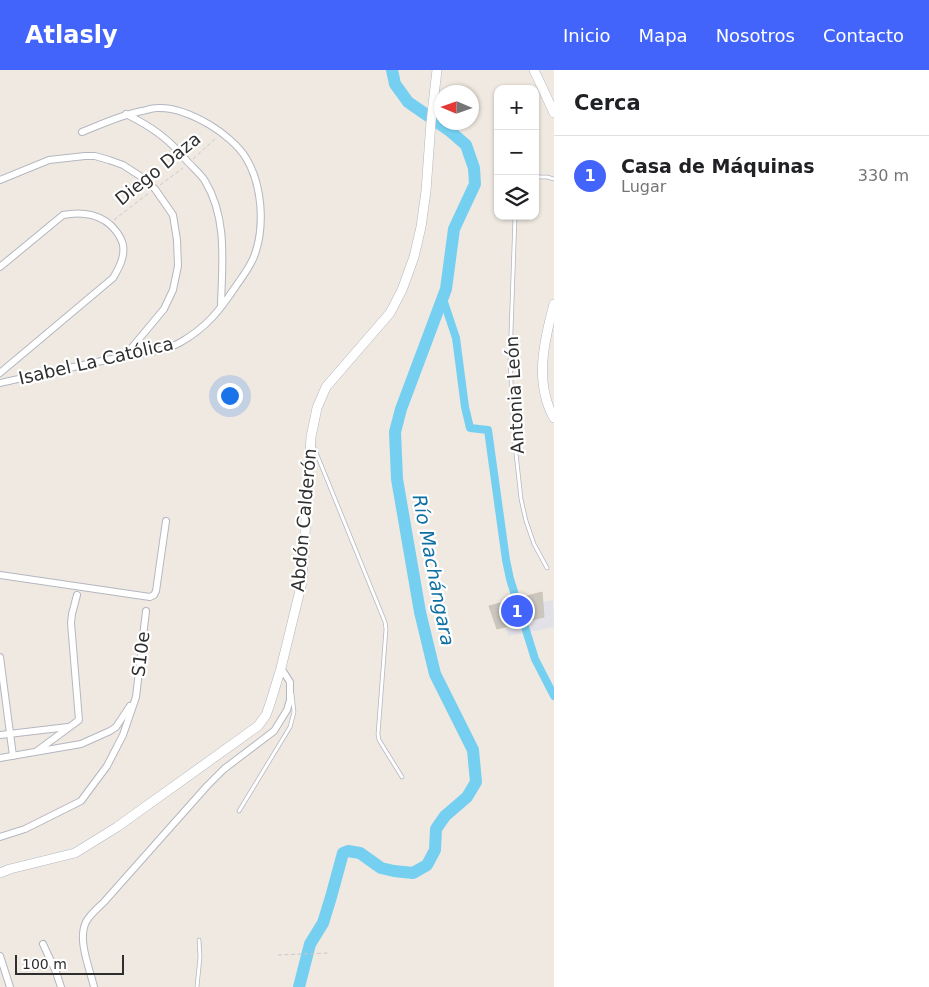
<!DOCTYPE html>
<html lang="es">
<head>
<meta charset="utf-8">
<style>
	body { margin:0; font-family:"DejaVu Sans",sans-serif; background:#f2f2f2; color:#202124 }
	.controls { position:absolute; right:15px; top:15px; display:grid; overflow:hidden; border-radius:10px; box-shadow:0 1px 4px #0004 }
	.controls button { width:45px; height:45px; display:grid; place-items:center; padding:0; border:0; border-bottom:1px solid #e0e0e0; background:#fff; color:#202124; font:25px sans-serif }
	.compass { position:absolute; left:434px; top:15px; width:45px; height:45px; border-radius:50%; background:#fff; box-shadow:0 1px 4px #0004; rotate:272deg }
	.scale { position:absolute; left:15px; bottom:12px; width:109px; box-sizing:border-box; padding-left:5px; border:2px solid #2e2e2e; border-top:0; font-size:14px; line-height:18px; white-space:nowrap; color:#2e2e2e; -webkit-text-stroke:4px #fff; paint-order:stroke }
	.you { position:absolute; left:229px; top:325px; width:18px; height:18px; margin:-12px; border:4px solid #fff; border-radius:50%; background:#1a73e8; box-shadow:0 0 0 8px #1a73e833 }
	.badge { display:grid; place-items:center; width:32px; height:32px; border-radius:50%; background:#4264fb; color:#fff; font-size:16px; font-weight:700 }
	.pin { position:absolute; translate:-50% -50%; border:2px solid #fff; box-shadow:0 1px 5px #0006 }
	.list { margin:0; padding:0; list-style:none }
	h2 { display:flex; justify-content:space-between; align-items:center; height:65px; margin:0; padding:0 20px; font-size:21px }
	h2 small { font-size:16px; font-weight:400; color:#757577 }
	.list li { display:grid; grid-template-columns:32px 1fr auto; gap:15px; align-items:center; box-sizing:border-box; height:80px; padding:0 20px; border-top:1px solid #e0e0e0 }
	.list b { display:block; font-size:19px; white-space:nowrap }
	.list p { margin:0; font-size:16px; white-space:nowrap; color:#757577 }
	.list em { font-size:16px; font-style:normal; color:#757577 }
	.icon { flex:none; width:28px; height:28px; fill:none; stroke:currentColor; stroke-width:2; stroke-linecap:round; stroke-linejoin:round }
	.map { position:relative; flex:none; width:554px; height:917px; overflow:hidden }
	header { display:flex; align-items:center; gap:30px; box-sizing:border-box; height:70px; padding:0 25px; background:#4264fb; color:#fff }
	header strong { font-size:24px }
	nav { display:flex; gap:28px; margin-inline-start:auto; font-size:18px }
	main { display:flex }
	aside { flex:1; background:#fff }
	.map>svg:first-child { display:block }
	.industrial { fill:#e3e1e8 }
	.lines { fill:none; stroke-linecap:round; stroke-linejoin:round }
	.canal { stroke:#75cff0; stroke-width:8 }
	.river { stroke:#75cff0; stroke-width:12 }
	.building { fill:#cbc7bf; stroke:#cbc5ba }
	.lane-casing { stroke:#b4b7c1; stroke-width:4.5 }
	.street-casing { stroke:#b4b7c1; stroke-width:8 }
	.secondary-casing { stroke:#b4b7c1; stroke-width:10 }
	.path { stroke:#c9c9c9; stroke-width:1; stroke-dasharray:4 2.5; stroke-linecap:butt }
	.lane { stroke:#fff; stroke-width:3 }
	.street { stroke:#fff; stroke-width:6 }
	.secondary { stroke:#fff; stroke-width:9 }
	.labels { text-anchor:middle; stroke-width:4.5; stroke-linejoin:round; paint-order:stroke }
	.street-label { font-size:18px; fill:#2e2e2e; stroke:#fff }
	.water-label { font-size:19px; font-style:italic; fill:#0d6fa3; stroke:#fff }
</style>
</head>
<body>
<header>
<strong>Atlasly</strong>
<nav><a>Inicio</a><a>Mapa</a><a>Nosotros</a><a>Contacto</a></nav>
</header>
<main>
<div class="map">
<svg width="554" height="917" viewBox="0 0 554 917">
	<rect width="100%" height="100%" fill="#efe9e1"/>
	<!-- industrial -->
	<path class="industrial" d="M 553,530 L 554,557 L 508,566 L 503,540 Z"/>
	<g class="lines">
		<!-- canal -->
		<path class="canal" d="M 443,229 L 456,268 L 465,337 L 470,358 L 488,360 L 506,490 L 510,509 L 535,589 L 554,626"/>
		<!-- river -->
		<path class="river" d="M 299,917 L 310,874 L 323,853 L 331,827 L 343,783 L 348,781 L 360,783 L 381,798 L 394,801 L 413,803 L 427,795 L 435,780 L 436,759 L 445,746 L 467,727 L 476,712 L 473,680 L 435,604 L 420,542 L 397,409 L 395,362 L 401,339 L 446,219 L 454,159 L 475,114 L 474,98 L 466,75 L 450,61 L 408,32 L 395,14 L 392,0"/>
	</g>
	<!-- building -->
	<path class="building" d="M 542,522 L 544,547 L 497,559 L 489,536 Z"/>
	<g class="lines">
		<defs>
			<g id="lane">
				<path d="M 535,107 L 547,107 L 554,109"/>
				<path d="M 515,146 L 510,292 L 514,365 L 521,429 L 526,451 L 534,474 L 547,498"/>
				<path d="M 313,375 L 385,552 L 386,559 L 378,664 L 379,670 L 402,707"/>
				<path d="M 239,741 L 290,657 L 294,642 L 292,624"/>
				<path d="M 197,917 L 200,887 L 199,870"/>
			</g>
			<g id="street">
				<path d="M 126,44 C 152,57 169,69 187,91 C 193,98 201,104 205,111 C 228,149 222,194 221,236"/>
				<path d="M 0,110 L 49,90 L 85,86 L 95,86 L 109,90 L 123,95 L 140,106 L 155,119 L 173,145 L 177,170 L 178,196 L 173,220 L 164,239 L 124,287"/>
				<path d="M 0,197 L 63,145 C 82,141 103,144 116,161 C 119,165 122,170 123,175 C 125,187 119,198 113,208 L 0,303"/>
				<path d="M 0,313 C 41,304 81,295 122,287 C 139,284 166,281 181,272 C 207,257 220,240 236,216 C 243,206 251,196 255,184 C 265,155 262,114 246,88 C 239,76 222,62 210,55 C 195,46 176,37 157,38 C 152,38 147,40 142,41 C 121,45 102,54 82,62"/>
				<path d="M 0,505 L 150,527 L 154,525 L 156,521 L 166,451"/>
				<path d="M 0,587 L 13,686"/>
				<path d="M 0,665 L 68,657"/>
				<path d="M 37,681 L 79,650 L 71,553 L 72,544 L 77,525"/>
				<path d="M 0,688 L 81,674 L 110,661 L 116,657 L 130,636"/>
				<path d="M 0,767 L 25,759 L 81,731 L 107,696 L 123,665 L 136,627 L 146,541"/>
				<path d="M 43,874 L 56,902 L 61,917"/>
				<path d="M 0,886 L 10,917"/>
				<path d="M 94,917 C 90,899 77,870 86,852 C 90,844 98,838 104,832 L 207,716 L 224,699 L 274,661 L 287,640 L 290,630 L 290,612 L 281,598"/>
			</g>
			<g id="secondary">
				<path d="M 534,0 L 554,43"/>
				<path d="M 554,234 C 544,271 534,313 554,348"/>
				<path d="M 0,803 L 10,799 L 75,783 L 117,757 L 258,656 L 266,645 L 270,634 L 281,598 L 302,512 L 311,367 L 317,338 L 326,317 L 390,243 L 402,220 L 414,187 L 421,157 L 426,121 L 431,52 L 437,0"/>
			</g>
		</defs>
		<!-- lane casing -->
		<use href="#lane" class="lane-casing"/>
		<!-- street casing -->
		<use href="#street" class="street-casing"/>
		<!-- secondary casing -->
		<use href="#secondary" class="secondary-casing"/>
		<!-- path -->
		<g class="path">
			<path d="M 193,89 L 216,68"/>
			<path d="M 160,115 L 183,98"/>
			<path d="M 114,150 L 149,123"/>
			<path d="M 278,885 L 329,883"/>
		</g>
		<!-- lane -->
		<use href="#lane" class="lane"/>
		<!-- street -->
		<use href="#street" class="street"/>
		<!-- secondary -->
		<use href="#secondary" class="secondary"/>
	</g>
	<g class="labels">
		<!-- street labels -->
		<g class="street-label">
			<text transform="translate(158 99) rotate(-39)" y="6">Diego Daza</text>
			<text transform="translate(96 291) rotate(-13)" y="6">Isabel La Católica</text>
			<text transform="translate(515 325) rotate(-93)" y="6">Antonia León</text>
			<text transform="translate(304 450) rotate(-85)" y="6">Abdón Calderón</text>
			<text transform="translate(141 584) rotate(-83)" y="6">S10e</text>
		</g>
		<!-- water labels -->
		<g class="water-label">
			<text transform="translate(434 500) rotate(79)" y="7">Río Machángara</text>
		</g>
	</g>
</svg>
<div class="controls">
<button>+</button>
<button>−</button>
<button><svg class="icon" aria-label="layers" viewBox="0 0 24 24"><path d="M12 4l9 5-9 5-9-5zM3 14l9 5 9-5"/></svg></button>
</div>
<svg class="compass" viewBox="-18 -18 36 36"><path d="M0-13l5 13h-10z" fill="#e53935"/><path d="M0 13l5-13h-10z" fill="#757577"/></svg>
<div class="scale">100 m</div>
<div class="you"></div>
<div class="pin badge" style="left:517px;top:541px">1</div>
</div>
<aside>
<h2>Cerca<small></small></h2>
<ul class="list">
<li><span class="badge">1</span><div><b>Casa de Máquinas</b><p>Lugar</p></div><em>330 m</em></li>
</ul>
</aside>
</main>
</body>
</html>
